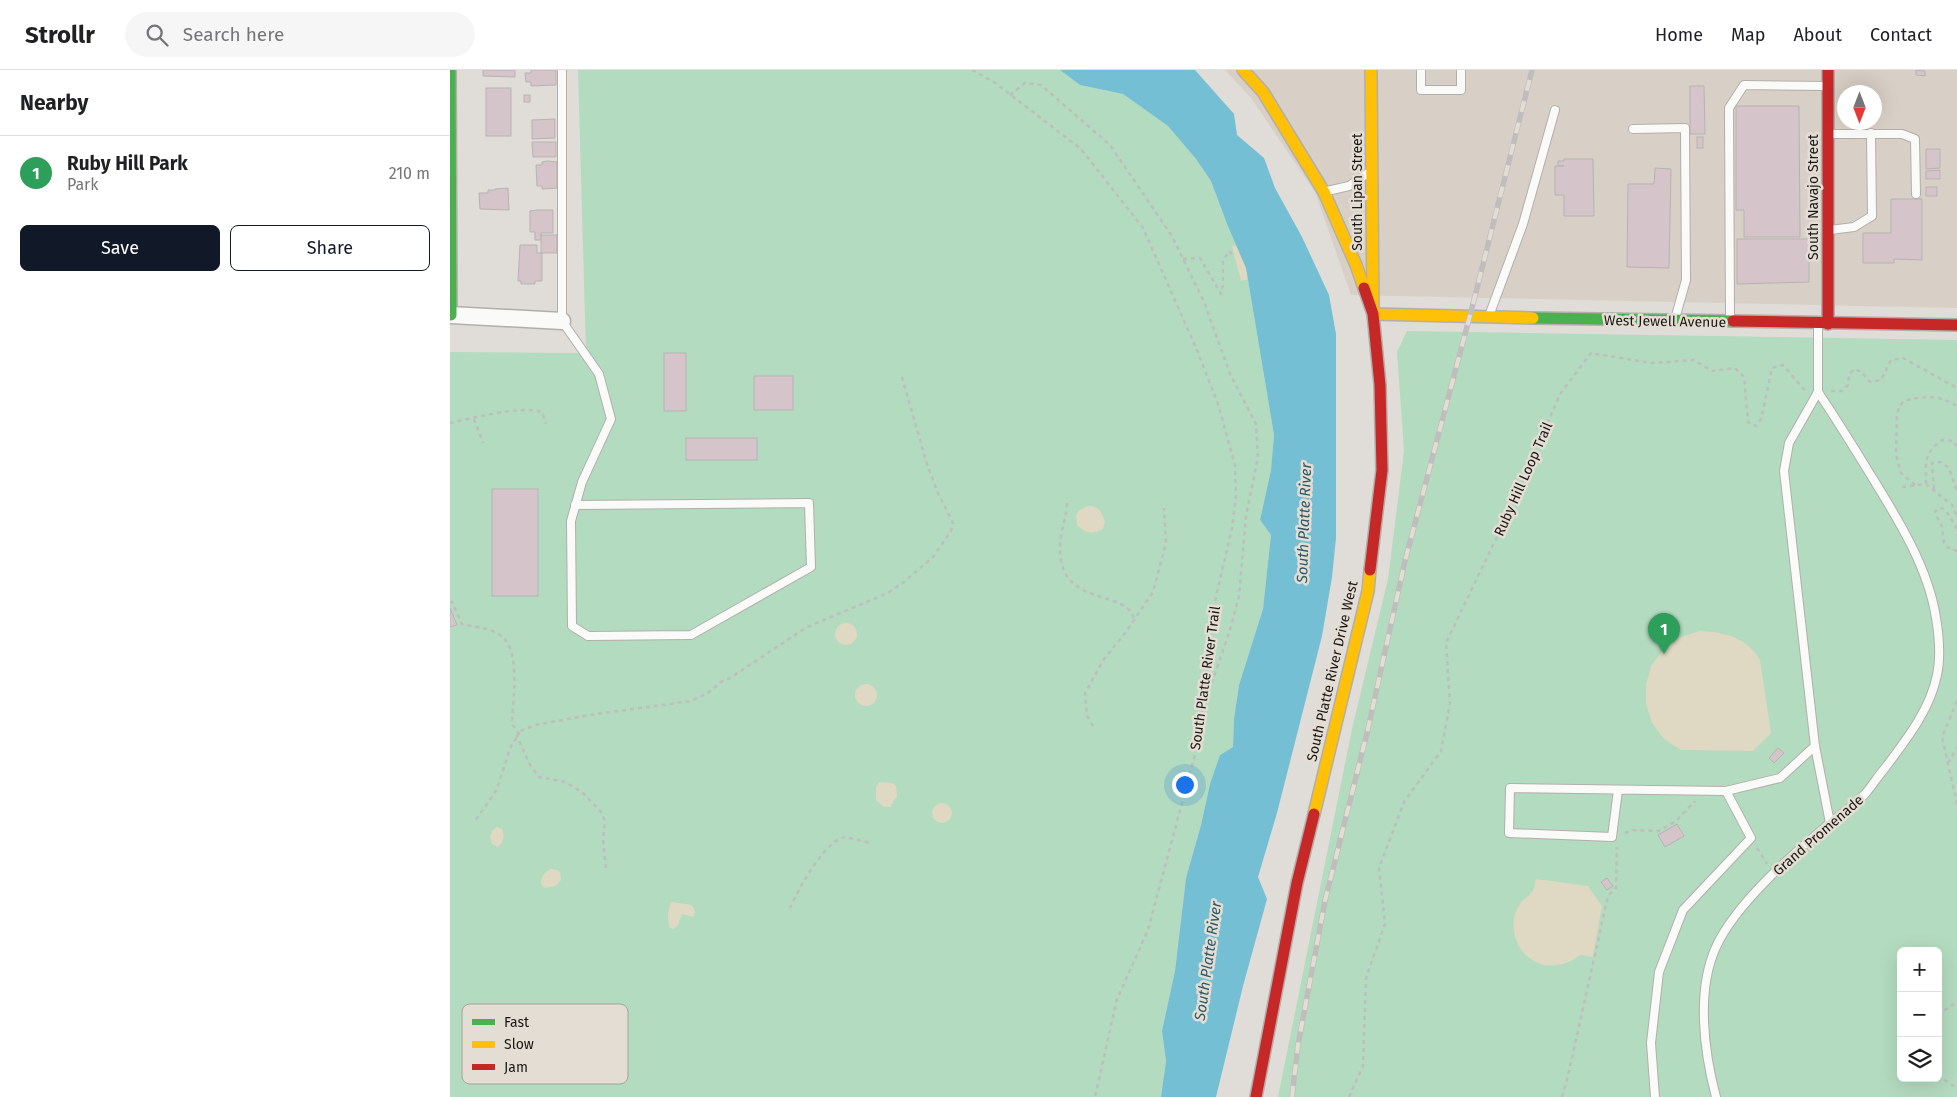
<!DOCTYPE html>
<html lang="en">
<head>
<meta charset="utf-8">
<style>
	body { margin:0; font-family:"Fira Sans",sans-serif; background:#f6f6f6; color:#202124 }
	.controls { position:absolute; right:15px; bottom:15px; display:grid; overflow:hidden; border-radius:8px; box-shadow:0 5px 20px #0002 }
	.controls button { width:45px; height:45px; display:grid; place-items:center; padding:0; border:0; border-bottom:1px solid #e0e0e0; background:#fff; color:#202124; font:25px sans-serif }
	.compass { position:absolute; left:1387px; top:15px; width:45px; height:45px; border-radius:50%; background:#fff; box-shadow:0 5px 20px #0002; rotate:180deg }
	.you { position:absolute; left:734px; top:714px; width:18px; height:18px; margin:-12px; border:4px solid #fff; border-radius:50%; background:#1a73e8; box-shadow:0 0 0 8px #1a73e833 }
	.badge { display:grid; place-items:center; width:32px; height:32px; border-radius:50%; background:#111827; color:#fff; font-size:16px; font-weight:700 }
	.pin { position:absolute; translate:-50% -41px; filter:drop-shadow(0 1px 2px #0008) }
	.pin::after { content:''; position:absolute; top:26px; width:18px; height:15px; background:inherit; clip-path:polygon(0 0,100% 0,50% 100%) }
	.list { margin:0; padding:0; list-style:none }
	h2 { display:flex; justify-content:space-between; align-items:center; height:65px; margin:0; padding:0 20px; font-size:21px }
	h2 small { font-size:16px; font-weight:400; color:#757577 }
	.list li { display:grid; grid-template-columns:32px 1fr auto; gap:15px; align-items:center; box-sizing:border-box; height:75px; padding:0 20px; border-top:1px solid #e0e0e0 }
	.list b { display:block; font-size:19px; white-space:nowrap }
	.list p { margin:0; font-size:16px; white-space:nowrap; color:#757577 }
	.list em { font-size:16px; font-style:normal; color:#757577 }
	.actions { display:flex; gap:10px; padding:15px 20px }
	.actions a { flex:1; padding:11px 0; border:1px solid #111827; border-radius:8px; text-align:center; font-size:18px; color:#111827 }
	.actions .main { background:#111827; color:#fff }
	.icon { flex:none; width:28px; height:28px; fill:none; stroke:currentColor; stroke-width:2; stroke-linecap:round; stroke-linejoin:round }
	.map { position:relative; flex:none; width:1507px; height:1027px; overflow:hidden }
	header { display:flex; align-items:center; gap:30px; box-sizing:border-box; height:70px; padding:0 25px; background:#fff; border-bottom:1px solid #e0e0e0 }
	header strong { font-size:24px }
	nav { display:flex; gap:28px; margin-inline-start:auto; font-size:18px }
	.search { width:350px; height:45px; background:#f6f6f6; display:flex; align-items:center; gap:12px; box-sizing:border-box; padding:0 18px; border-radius:28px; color:#757577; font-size:19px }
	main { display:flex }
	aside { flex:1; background:#fff }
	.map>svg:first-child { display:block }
	.built { fill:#d8d0c6; fill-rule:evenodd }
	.green { fill:#b3dbbf; fill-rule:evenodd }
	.sand { fill:#dfd8c2 }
	.water { fill:#74bfd4 }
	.building { fill:#d5c4ca; stroke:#b7b3b2 }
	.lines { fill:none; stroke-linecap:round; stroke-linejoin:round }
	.lane-casing { stroke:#b2afab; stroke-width:10 }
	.street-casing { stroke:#b2afab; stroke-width:19 }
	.fast-casing { stroke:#b2afab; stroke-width:14 }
	.slow-casing { stroke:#b2afab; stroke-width:14 }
	.jam-casing { stroke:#b2afab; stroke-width:14 }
	.path { stroke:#bfbebc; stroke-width:2.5; stroke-dasharray:4 4; stroke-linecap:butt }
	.lane { stroke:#fafaf9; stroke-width:8 }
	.street { stroke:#fafaf9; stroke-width:16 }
	.fast { stroke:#4caf50; stroke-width:11 }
	.slow { stroke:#ffc107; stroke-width:11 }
	.jam { stroke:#c62828; stroke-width:11 }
	.rail-casing { stroke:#c0bebd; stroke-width:5.5 }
	.rail { stroke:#e4ddd3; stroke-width:4; stroke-dasharray:11; stroke-linecap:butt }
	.labels { text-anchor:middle; stroke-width:5; stroke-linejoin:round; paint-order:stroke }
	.street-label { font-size:14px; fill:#191613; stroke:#e4ddd3 }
	.water-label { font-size:15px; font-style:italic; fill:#2b5867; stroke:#e4ddd3 }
	.key { fill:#e4ddd3; stroke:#a7a199; stroke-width:1 }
	.key-label { font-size:14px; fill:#191613 }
</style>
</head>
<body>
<header>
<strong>Strollr</strong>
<div class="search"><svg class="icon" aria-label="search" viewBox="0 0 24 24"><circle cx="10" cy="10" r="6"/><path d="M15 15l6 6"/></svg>Search here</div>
<nav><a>Home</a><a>Map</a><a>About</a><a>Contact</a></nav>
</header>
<main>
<aside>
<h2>Nearby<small></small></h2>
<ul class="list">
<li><span class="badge" style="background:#2e9e5b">1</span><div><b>Ruby Hill Park</b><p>Park</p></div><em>210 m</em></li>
</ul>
<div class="actions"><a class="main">Save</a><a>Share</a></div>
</aside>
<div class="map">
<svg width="1507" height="1027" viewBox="0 0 1507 1027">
	<rect width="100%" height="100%" fill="#e0dcd7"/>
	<!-- built -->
	<path class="built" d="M 775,0 L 1507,0 L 1507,238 L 901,225 L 865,122 L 801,28 ZM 1394,22 L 1424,22 L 1424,52 L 1394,52 Z"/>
	<!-- green -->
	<g class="green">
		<path d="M 128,0 L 610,0 L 630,15 L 673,24 L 718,56 L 746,89 L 761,111 L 777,154 L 796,198 L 824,365 L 821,400 L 810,450 L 821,465 L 813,539 L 789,615 L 784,649 L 783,677 L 770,685 L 760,714 L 751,755 L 736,808 L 725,901 L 712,961 L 716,991 L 711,1027 L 0,1027 L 0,282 L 136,283 Z"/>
		<path d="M 957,261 L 1507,270 L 1507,1027 L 828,1027 L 902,659 L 938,509 L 954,381 L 947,282 ZM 1451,881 L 1488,881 L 1488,1008 L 1451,1008 Z"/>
	</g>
	<!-- sand -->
	<g class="sand">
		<path d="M 782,176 L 798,176 L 803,208 L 791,211 Z"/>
		<path d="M 638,436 C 649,436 652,443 655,452 L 653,459 C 642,465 636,464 627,455 L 626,447 L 628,441 Z"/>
		<circle cx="396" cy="564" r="11"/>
		<path d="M 1249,561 C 1273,562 1297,567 1310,590 L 1321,663 L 1303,681 L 1231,680 L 1214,669 L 1202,653 L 1196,634 L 1196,615 L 1201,596 L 1213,580 L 1229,568 Z"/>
		<circle cx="416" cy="625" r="11"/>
		<path d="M 429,712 L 442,713 L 446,716 L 447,726 L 440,737 L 434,737 L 426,730 L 426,717 Z"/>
		<circle cx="492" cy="743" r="10"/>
		<path d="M 47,757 L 52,759 C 55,765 54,772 48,777 L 42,774 L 40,767 L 42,761 Z"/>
		<path d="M 101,799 L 107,800 L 110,802 L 111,810 L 106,816 L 95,818 L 91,814 C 91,807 94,802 101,799 Z"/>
		<path d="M 1086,809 L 1138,816 L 1152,836 L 1143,887 L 1130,885 C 1119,894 1104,898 1090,894 C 1081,891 1072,883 1068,874 C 1061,860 1062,843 1072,831 C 1076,828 1081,824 1083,820 C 1085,817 1085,812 1086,809 Z"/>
		<path d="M 222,832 L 242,835 L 245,841 L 243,847 L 232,844 L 228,855 L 224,859 L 220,858 C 217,851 217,838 222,832 Z"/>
	</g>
	<!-- water -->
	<path class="water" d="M 610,0 L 745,0 L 784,44 L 787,65 L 814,88 L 825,118 L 852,167 L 879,225 L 886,264 L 886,468 L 882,507 L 872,566 L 827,743 L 808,807 L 817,829 L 793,916 L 766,1027 L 711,1027 L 716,991 L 712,961 L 725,901 L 736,808 L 751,755 L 760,714 L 770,685 L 783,677 L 784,649 L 789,615 L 813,539 L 821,465 L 810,450 L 821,400 L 824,365 L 796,198 L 777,154 L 761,111 L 746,89 L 718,56 L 673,24 L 630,15 Z"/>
	<!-- building -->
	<g class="building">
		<path d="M 33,0 L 65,0 L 65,7 L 33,6 Z"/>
		<path d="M 81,0 L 106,0 L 106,15 L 81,16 L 81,12 L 76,12 L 75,3 L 81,3 Z"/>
		<path d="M 1466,0 L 1475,1 L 1475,6 L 1466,5 Z"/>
		<path d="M 1240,16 L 1254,16 L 1255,64 L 1240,64 Z"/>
		<rect x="36" y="18" width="25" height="48"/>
		<rect x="74" y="25" width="6" height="7"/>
		<path d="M 1286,36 L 1349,36 L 1350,167 L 1294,167 L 1294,140 L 1286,140 Z"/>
		<path d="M 105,49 L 105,68 L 82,69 L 82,50 Z"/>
		<rect x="1247" y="67" width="6" height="11"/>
		<path d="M 82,72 L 106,72 L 106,87 L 83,87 Z"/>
		<path d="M 1476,79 L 1490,79 L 1490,98 L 1476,99 Z"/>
		<path d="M 1114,89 L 1143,89 L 1144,146 L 1114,146 L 1114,125 L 1105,125 L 1105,96 L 1114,96 L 1108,96 L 1108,91 L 1114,91 Z"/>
		<path d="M 97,91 L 107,92 L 107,118 L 92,119 L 92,116 L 87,116 L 86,95 L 92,95 L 92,92 Z"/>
		<path d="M 1205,98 L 1221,99 L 1219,198 L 1177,197 L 1178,114 L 1204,114 Z"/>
		<path d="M 1490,100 L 1490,109 L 1476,109 L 1476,101 Z"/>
		<rect x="1476" y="117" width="11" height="9"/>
		<path d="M 58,118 L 59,140 L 30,139 L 29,123 L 38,123 L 38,120 L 45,120 L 45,119 Z"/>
		<path d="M 1441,129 L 1472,129 L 1472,190 L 1444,189 L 1444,193 L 1413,193 L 1413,163 L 1441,163 Z"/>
		<path d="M 87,140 L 103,140 L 103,163 L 91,163 L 91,170 L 85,170 L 85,162 L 80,162 L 80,141 Z"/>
		<rect x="91" y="165" width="16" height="18"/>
		<path d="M 1287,169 L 1359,169 L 1359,212 L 1287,214 Z"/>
		<path d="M 70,175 L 87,175 L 87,183 L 92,183 L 92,211 L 85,211 L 85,214 L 71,214 L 71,211 L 68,211 Z"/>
		<rect x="214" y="283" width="22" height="58"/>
		<rect x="304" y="306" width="39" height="34"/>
		<rect x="236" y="368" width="71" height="22"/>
		<rect x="42" y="419" width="46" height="107"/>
		<path d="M 0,538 L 7,555 L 0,557 Z"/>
		<path d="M 1328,678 L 1334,683 L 1324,693 L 1319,688 Z"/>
		<path d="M 1227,754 L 1234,766 L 1215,777 L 1208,765 Z"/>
		<path d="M 1157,808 L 1163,816 L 1157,820 L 1151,812 Z"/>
	</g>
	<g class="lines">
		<defs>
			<g id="lane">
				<path d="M 112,0 L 112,251 L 149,304 L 161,349 L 132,412 L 121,451 L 122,556 L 138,566 L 241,565 L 361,497 L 359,433 L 125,435"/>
				<path d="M 971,0 L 971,20 L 1011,20 L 1011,0"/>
				<path d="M 1183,59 L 1235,58 L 1236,210 L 1225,249"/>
				<path d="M 1380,64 L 1452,64 L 1465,69 L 1466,124"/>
				<path d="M 877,121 L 899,116 L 918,103"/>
				<path d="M 1380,160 L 1404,157 L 1422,146 L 1421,63"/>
				<path d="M 1039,246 L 1073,154 L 1105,40"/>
				<path d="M 1280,250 L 1279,38 L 1294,15 L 1376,16"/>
				<path d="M 1368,255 L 1368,322 L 1339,373 L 1334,401 L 1365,676 L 1380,753"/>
				<path d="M 1168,720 L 1162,767 L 1059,763 L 1060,718 L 1276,721 L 1330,708 L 1365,676"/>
				<path d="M 1205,1027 L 1201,973 L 1209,902 L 1233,840 L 1301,768 L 1276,721"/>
				<path d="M 1266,1027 C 1254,982 1246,921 1266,877 C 1286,833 1343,784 1380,753 C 1391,744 1405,735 1415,724 C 1422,716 1428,706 1435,698 C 1456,670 1480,640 1487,605 C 1491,587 1489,566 1486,548 C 1478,495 1444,443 1417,399 C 1401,373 1385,347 1368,322"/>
			</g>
			<path id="street" d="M 0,245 L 112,251"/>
			<g id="fast">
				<path d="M 0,0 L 1,245"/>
				<path d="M 1083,248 L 1283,251"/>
			</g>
			<g id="slow">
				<path d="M 793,0 L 813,22 L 874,122 L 906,195 L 914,218"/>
				<path d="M 921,0 L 923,244 L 1083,248"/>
				<path d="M 864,744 L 918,521 L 920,500"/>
			</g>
			<g id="jam">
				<path d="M 1378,0 L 1378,254"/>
				<path d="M 914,218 L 923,244 L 930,315 L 932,400 L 920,500"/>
				<path d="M 1283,251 L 1507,255"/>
				<path d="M 806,1027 L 847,813 L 864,744"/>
			</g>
		</defs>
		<!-- lane casing -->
		<use href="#lane" class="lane-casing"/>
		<!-- street casing -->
		<use href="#street" class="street-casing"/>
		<!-- fast casing -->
		<use href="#fast" class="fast-casing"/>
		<!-- slow casing -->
		<use href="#slow" class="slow-casing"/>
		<!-- jam casing -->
		<use href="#jam" class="jam-casing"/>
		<!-- path -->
		<g class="path">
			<path d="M 522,0 L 544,12 L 631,79 L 693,158 L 747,280 L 768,334 L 785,395 L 786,425 L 782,458 L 761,548 L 756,618 L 745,684 L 698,860 L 667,929 L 645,1027"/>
			<path d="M 560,25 L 575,13 L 591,15 L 660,75 L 722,166 L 754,232 L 780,304 L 806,354 L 808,387 L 796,446 L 789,526 L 780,560 L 762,612 L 757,617"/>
			<path d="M 733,189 L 750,188 L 771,224 L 773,214 L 773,191 L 779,181 L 784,187"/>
			<path d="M 1381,321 L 1392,321 L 1398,315 L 1399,305 L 1404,299 L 1412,302 L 1420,312 L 1431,310 L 1441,290 L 1453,288 L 1507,318"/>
			<path d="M 24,349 L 33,373"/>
			<path d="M 0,353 C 22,348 72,335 92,342 L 96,354"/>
			<path d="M 1476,414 C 1476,392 1473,384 1492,370 L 1504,371 L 1507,377"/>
			<path d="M 1465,415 L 1451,403 L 1446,385 L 1447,343 L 1453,331 C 1474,326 1487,324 1507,336"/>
			<path d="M 1452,417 L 1476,414 L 1502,435 L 1507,446"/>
			<path d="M 1484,419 L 1482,393 L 1491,392 L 1499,398 L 1507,421"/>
			<path d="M 617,433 C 616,454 607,467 611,490 C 619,536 677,520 684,549"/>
			<path d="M 1507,459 L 1495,439 L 1489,438 L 1485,442 L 1492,457 L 1494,473 L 1497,477 L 1507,481"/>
			<path d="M 0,533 L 2,532 L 12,554 C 24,557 41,558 50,565 C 70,577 64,627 62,648 L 63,655 L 69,664 L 61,676 L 46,721 L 25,751"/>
			<path d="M 1507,631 L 1492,667 L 1507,734"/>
			<path d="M 643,656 L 637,646 L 635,623 L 654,589 L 676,562 L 703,522 L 716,473 L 714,438"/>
			<path d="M 1498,693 L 1507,678"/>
			<path d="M 1175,763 L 1183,760 L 1209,761 L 1226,751 L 1245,731"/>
			<path d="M 1307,778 L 1317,794"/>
			<path d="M 156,798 L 153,770 L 155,751 L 151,742 L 132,722 L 115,712 L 89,707 L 80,695 L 67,666 L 70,661 L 85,655 L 140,645 L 241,631 L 258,623 L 271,612 L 280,608 L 357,557 L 438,523 L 454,512 L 483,487 L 501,461 L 503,453 L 487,421 L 477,394 L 451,304"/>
			<path d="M 340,838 C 348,820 375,770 395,767 L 421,773"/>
			<path d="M 1488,945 L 1502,935 L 1507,934"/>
			<path d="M 1488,1005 L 1502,1015 L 1507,1017"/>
			<path d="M 899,1027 L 913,996 L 916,908 L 935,854 L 929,798 L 954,732 L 991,681 L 1000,634 L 996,573 L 1066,427 L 1110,324 L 1141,283 L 1201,293 L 1244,290 L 1262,301 L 1285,298 L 1294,307 L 1298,352 L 1306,356 L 1311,349 L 1322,298 L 1333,295 L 1356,322"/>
			<path d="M 1112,1027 L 1117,1010 L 1158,826 L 1166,818 L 1167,777"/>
		</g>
		<!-- lane -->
		<use href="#lane" class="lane"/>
		<!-- street -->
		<use href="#street" class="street"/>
		<!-- fast -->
		<use href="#fast" class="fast"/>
		<!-- slow -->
		<use href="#slow" class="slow"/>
		<!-- jam -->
		<use href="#jam" class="jam"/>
		<defs>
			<path id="rail" d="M 842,1027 L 848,975 L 875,831 L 917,663 L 955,491 L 1023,234 L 1082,0"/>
		</defs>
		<!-- rail casing -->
		<use href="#rail" class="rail-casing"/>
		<!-- rail -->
		<use href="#rail" class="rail"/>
	</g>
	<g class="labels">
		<!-- street labels -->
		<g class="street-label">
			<text transform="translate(907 122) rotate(-90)" y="5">South Lipan Street</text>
			<text transform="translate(1363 127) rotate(-90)" y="5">South Navajo Street</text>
			<text transform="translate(1215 251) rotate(1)" y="5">West Jewell Avenue</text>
			<text transform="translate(1073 409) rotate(-66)" y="5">Ruby Hill Loop Trail</text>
			<text transform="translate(882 601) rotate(-77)" y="5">South Platte River Drive West</text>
			<text transform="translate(755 608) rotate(-82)" y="5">South Platte River Trail</text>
			<text transform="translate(1368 765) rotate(-41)" y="5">Grand Promenade</text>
		</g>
		<!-- water labels -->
		<g class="water-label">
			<text transform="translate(854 453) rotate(-88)" y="5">South Platte River</text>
			<text transform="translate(758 891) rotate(-82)" y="5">South Platte River</text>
		</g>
	</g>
	<!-- legend -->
	<rect x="12" y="934" width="166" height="80" rx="8" class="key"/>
	<rect x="22" y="949" width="23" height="6" fill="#4caf50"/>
	<rect x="22" y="971" width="23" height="7" fill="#ffc107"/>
	<rect x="22" y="994" width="23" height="6" fill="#c62828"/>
	<g class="key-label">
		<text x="54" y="957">Fast</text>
		<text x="54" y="979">Slow</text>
		<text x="54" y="1002">Jam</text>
	</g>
</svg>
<div class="controls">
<button>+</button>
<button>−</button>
<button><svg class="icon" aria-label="layers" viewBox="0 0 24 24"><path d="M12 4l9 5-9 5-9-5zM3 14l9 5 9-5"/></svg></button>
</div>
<svg class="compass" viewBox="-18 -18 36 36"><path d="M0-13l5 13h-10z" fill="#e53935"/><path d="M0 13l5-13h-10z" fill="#757577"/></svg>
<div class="you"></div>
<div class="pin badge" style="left:1214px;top:584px;background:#2e9e5b">1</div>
</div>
</main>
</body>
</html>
